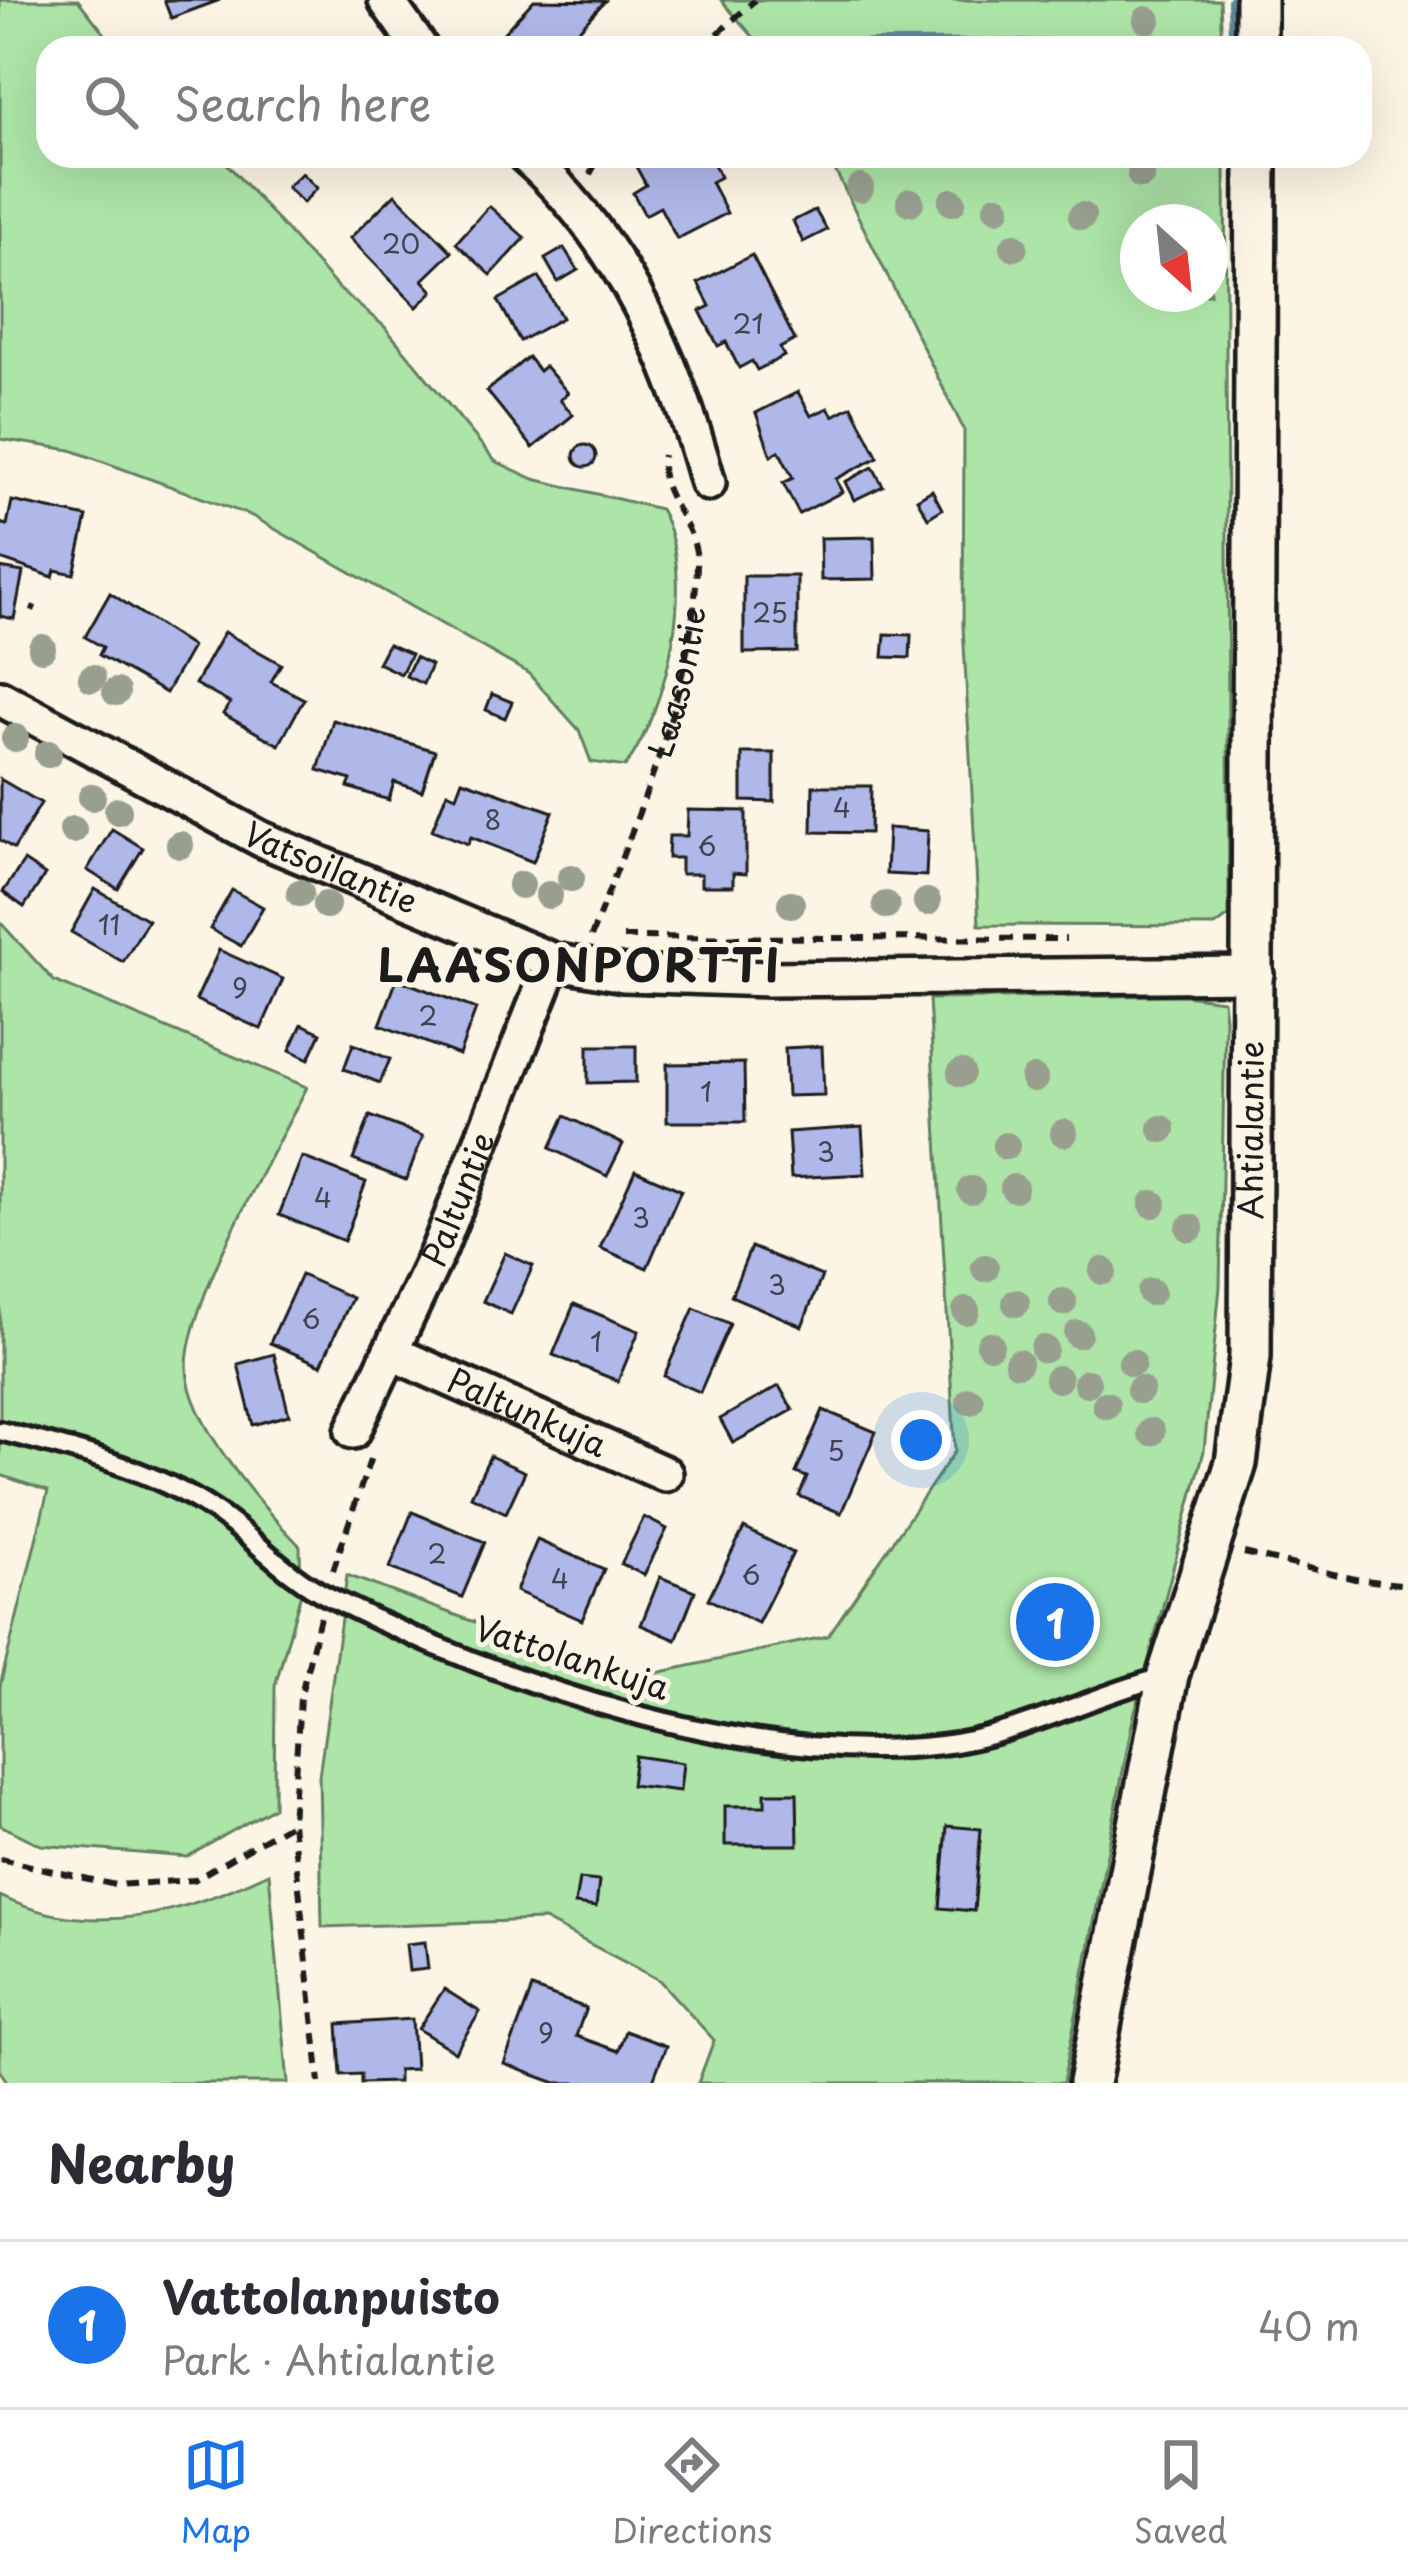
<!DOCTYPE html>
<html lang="en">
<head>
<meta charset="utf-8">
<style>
	body { margin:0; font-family:"Playpen Sans",sans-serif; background:#f2f2f3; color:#2b2b33 }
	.compass { position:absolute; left:1120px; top:204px; width:108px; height:108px; border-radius:50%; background:#fff; box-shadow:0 12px 48px #0002; rotate:153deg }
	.you { position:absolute; left:921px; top:1440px; width:42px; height:42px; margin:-30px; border:9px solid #fff; border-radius:50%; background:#1a73e8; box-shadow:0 0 0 18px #1a73e833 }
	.badge { display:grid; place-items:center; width:78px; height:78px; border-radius:50%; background:#1a73e8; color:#fff; font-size:39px; font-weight:700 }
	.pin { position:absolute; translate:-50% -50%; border:6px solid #fff; box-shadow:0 3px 12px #0006 }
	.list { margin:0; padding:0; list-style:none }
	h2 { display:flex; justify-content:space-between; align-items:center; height:156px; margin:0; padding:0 48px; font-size:51px }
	h2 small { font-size:39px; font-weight:400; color:#7c7c81 }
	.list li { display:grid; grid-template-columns:78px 1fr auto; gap:36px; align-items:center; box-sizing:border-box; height:168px; padding:0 48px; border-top:3px solid #e1e1e2 }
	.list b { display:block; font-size:45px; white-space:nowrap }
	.list p { margin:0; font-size:39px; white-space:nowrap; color:#7c7c81 }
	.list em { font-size:39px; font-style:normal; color:#7c7c81 }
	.icon { flex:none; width:66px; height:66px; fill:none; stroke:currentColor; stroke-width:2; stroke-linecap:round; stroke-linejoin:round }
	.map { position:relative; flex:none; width:1408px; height:2083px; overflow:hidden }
	.search { position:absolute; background:#fff; box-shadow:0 12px 48px #0002; left:36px; right:36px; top:36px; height:132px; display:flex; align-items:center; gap:30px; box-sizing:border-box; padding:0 42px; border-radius:36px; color:#7c7c81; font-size:45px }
	.sheet { height:324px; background:#fff }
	nav { display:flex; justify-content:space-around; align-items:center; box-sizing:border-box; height:168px; border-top:3px solid #e1e1e2; background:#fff; font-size:33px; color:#7c7c81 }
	nav a { display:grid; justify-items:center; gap:6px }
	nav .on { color:#1a73e8 }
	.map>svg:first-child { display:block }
	.green { fill:#ade4a7; stroke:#648062; stroke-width:3; fill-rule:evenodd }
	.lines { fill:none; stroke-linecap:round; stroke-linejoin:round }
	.stream { stroke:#5d8698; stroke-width:10 }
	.building { fill:#afb8e9; stroke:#1c1c1c; stroke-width:3 }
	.service-casing { stroke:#1c1c1c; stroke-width:26 }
	.minor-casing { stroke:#1c1c1c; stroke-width:42 }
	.tertiary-casing { stroke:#1c1c1c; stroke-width:48 }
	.path { stroke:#1c1c1c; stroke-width:6; stroke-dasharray:12 9; stroke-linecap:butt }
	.service { stroke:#fcf5e5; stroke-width:16 }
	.minor { stroke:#fcf5e5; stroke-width:33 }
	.tertiary { stroke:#fcf5e5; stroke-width:39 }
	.tree { fill:#999f8e }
	.labels { text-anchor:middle; stroke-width:10; stroke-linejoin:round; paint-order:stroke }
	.number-label { font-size:27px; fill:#41434f }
	.street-label { font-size:33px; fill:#1c1c1c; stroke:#fcf5e5 }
	.district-label { font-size:45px; font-weight:bold; letter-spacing:3px; fill:#1c1c1c; stroke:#fcf5e5 }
</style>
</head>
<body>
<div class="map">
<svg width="1408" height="2083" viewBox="0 0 1408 2083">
	<rect width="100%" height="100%" fill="#fcf5e5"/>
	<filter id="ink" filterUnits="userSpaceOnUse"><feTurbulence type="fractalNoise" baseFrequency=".00833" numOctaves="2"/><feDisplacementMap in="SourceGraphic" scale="24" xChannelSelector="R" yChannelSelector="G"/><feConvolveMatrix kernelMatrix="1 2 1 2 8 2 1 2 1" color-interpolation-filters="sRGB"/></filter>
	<g filter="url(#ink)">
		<!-- green -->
		<g class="green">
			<path d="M 0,0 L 78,0 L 116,48 L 48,48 L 48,156 L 220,156 L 339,289 L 384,326 L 495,461 L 534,479 L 660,509 C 698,575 668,708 625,767 L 591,762 L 579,730 L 528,673 L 252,516 L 71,450 L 0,439 Z"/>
			<path d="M 721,0 L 1220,0 L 1222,48 L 763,48 Z"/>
			<path d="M 828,156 L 1225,156 L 1229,916 L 1215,926 L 979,925 L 963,626 L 964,430 ZM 1138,222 L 1210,222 L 1210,294 L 1138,294 Z"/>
			<path d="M 0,922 L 54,981 L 307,1087 C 275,1151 186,1302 187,1368 C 188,1423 263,1508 300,1546 L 301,1593 L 275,1686 L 274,1807 L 187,1857 L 41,1845 L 0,1825 L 0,1686 L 48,1491 L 0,1475 Z"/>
			<path d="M 1184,995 L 1223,1000 L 1225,1019 L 1220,1287 L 1204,1451 L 1133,1719 L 1063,2083 L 698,2083 L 714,2040 L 659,1980 L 544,1920 L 322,1927 L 319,1776 L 347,1575 L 629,1679 L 828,1636 L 955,1451 L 929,999 Z"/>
			<path d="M 269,1873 L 288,2083 L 8,2083 L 0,2071 L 0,1896 C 92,1941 183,1913 269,1873 Z"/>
		</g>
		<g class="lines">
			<!-- stream -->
			<path class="stream" d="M 868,44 L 1233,43 L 1232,0"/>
		</g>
		<!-- building -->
		<g class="building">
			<path d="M 164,0 L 220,0 L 171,18 Z"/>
			<path d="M 534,0 L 605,1 L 573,36 L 586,48 L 506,48 L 497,40 Z"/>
			<path d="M 642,156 L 710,156 L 720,177 L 711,182 L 727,213 L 677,239 L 660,207 L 645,215 L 633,193 L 646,185 L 633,161 Z"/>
			<path d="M 302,173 L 317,188 L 303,203 L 287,187 Z"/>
			<path d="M 395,194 L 452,252 L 423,280 L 433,291 L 417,307 L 350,238 Z"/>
			<path d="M 489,206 L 525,238 L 491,275 L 456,243 Z"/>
			<path d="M 815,210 L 827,230 L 803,242 L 793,221 Z"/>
			<path d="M 564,248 L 578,270 L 558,282 L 545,259 Z"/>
			<path d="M 752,255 L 795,340 L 780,348 L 784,356 L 757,370 L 752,361 L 739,368 L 726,342 L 718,346 L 700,311 L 710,306 L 698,283 Z"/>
			<path d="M 539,277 L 562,318 L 520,341 L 498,300 Z"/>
			<path d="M 528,357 L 539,371 L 545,366 L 568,393 L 560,400 L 573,415 L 533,448 L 487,391 Z"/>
			<path d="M 798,392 L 811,416 L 828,408 L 833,416 L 852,406 L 878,457 L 836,479 L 842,492 L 799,514 L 783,483 L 793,478 L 779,451 L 771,456 L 756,413 Z"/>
			<circle cx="585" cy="456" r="11"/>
			<path d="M 873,467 L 883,486 L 854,500 L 845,482 Z"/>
			<path d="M 932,490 L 942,509 L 928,518 L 917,499 Z"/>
			<path d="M 12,501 L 87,517 L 74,574 L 55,570 L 53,577 L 0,559 L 0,523 L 7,525 Z"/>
			<path d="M 874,537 L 875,579 L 821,580 L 820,538 Z"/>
			<path d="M 0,568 L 23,572 L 14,619 L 0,616 Z"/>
			<path d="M 744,576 L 797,576 L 797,652 L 744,653 Z"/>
			<path d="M 110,593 L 192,647 L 166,693 L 99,655 L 103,647 L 85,637 Z"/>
			<path d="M 224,632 L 281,664 L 271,682 L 304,699 L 279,745 L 223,714 L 230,703 L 195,684 Z"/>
			<path d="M 885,634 L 911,635 L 910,658 L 883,657 Z"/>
			<path d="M 388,644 L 411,654 L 401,674 L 378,663 Z"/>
			<path d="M 415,657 L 431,665 L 423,684 L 406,676 Z"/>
			<path d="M 492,694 L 512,702 L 505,718 L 486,710 Z"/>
			<path d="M 333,720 L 435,751 L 422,791 L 394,782 L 389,800 L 348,787 L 351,780 L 318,770 Z"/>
			<path d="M 742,753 L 774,753 L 774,802 L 742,801 Z"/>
			<path d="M 0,779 L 41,803 L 14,849 L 0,840 Z"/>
			<path d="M 462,780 L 553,812 L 533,862 L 471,837 L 468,844 L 432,830 L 447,792 L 456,796 Z"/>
			<path d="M 813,786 L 871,786 L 870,833 L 812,832 Z"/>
			<path d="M 688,810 L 746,811 L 746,874 L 733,873 L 733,886 L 701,886 L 701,874 L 681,874 L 681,858 L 668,858 L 669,836 L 687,836 Z"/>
			<path d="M 888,828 L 928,831 L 926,876 L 886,874 Z"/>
			<path d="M 112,829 L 143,848 L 118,889 L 87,870 Z"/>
			<path d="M 24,861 L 45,875 L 24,907 L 3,892 Z"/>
			<path d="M 95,889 L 148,920 L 123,962 L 71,932 Z"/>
			<path d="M 232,890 L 263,907 L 241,946 L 210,929 Z"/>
			<path d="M 219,950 L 283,979 L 261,1029 L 196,1000 Z"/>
			<path d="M 397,979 L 476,1009 L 459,1055 L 380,1025 Z"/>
			<path d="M 302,1024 L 321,1033 L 309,1059 L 290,1050 Z"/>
			<path d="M 353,1044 L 390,1059 L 380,1083 L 344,1069 Z"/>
			<path d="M 588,1046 L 636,1046 L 636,1082 L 588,1083 Z"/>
			<path d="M 822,1046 L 824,1095 L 787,1096 L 785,1048 Z"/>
			<path d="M 744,1063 L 745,1122 L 667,1122 L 667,1064 Z"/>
			<path d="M 370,1116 L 423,1136 L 406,1180 L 353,1160 Z"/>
			<path d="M 565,1116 L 623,1144 L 607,1176 L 550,1148 Z"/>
			<path d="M 862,1127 L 865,1174 L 791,1178 L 788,1132 Z"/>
			<path d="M 302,1157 L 366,1182 L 344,1241 L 279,1215 Z"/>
			<path d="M 635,1170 L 681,1190 L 647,1268 L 600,1248 Z"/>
			<path d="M 751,1247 L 822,1276 L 802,1326 L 731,1296 Z"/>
			<path d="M 505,1253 L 533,1266 L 511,1314 L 483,1301 Z"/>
			<path d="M 301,1275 L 352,1298 L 321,1365 L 270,1343 Z"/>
			<path d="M 574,1304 L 639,1331 L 618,1381 L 553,1355 Z"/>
			<path d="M 694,1308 L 730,1324 L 700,1392 L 664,1376 Z"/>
			<path d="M 274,1354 L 289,1415 L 253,1425 L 238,1364 Z"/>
			<path d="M 779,1386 L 793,1410 L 733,1443 L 720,1419 Z"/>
			<path d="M 823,1410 L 876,1432 L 841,1513 L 799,1496 L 807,1477 L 796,1473 Z"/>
			<path d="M 490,1456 L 525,1472 L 506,1513 L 471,1496 Z"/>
			<path d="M 412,1512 L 485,1542 L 462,1597 L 390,1568 Z"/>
			<path d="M 644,1517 L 667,1529 L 644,1575 L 621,1564 Z"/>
			<path d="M 744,1528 L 793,1553 L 758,1623 L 708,1599 Z"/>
			<path d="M 537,1540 L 604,1569 L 582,1620 L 516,1591 Z"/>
			<path d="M 660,1577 L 695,1591 L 676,1640 L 641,1625 Z"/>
			<path d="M 635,1756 L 683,1763 L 680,1791 L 631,1785 Z"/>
			<path d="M 765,1793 L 797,1793 L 798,1845 L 725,1845 L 725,1806 L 765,1806 Z"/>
			<path d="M 947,1826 L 981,1829 L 974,1911 L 940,1908 Z"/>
			<path d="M 579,1879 L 599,1881 L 596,1907 L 575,1904 Z"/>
			<path d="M 425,1942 L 428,1969 L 409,1971 L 406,1944 Z"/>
			<path d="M 532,1988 L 586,2008 L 576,2036 L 618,2051 L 625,2031 L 666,2046 L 652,2083 L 556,2083 L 504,2064 Z"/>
			<path d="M 444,1989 L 480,2012 L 455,2052 L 418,2029 Z"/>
			<path d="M 412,2019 L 415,2069 L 398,2070 L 398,2082 L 361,2083 L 361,2074 L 341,2075 L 338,2024 Z"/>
		</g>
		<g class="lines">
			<defs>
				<path id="service" d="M 0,1431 C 71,1449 150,1468 213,1510 C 253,1536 284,1575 329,1597 C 501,1683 747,1768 941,1745 C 1019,1736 1091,1695 1167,1676"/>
				<g id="minor">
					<path d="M 386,0 L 420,48"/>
					<path d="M 526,156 C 622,240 675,363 708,483"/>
					<path id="s2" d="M 0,698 L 261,839 L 553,961 L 624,974 L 768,979 L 1256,974"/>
					<path id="s3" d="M 390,1352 L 665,1474"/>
					<path id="s4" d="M 353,1431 L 439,1249 L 553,961"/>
				</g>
				<g id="tertiary">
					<path d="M 1256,48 L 1256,0"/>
					<path id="s5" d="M 1089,2083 L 1168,1675 L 1236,1463 L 1250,1357 L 1256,156"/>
				</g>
			</defs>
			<!-- service casing -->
			<use href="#service" class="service-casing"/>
			<!-- minor casing -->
			<use href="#minor" class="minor-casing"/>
			<!-- tertiary casing -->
			<use href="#tertiary" class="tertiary-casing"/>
			<!-- path -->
			<g class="path">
				<path d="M 702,48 L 755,0"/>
				<path d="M 590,174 L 600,156"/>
				<path d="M 31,607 L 36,609"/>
				<path id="s1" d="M 591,937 C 636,818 693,694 697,565 C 698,521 655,498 663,455"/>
				<path d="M 623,937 L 1066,939"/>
				<path d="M 1244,1553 L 1355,1579 L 1408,1585"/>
				<path d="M 333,1570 L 371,1457"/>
				<path d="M 320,1617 L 300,1698 L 292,1823 L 320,2083"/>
				<path d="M 0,1859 L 115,1885 L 194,1880 L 292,1823"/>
			</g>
			<!-- service -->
			<use href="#service" class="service"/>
			<!-- minor -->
			<use href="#minor" class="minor"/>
			<!-- tertiary -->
			<use href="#tertiary" class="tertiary"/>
		</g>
		<!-- trees -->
		<g class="tree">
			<circle cx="1147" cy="20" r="14"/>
			<circle cx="1141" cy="175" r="14"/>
			<circle cx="860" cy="188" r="14"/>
			<circle cx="910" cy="202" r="14"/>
			<circle cx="952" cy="202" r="14"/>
			<circle cx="997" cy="208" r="14"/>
			<circle cx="1082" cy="216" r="14"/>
			<circle cx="1014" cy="247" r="14"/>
			<circle cx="42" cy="648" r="14"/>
			<circle cx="92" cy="678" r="14"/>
			<circle cx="116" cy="692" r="14"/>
			<circle cx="15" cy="738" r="14"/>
			<circle cx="48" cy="754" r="14"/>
			<circle cx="92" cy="797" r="14"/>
			<circle cx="118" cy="811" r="14"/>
			<circle cx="73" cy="830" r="14"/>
			<circle cx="180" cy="845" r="14"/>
			<circle cx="571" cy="878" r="14"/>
			<circle cx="521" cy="885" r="14"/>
			<circle cx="300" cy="893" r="14"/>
			<circle cx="549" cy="895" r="14"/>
			<circle cx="927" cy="902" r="14"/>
			<circle cx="791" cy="904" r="14"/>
			<circle cx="326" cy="905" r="14"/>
			<circle cx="886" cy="905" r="14"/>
			<circle cx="961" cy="1073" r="14"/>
			<circle cx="1034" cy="1079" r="14"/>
			<circle cx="1162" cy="1129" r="14"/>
			<circle cx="1064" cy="1133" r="14"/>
			<circle cx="1006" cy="1146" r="14"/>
			<circle cx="1014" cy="1188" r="14"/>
			<circle cx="971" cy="1190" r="14"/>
			<circle cx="1153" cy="1204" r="14"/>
			<circle cx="1190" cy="1228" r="14"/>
			<circle cx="985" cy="1268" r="14"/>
			<circle cx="1103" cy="1271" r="14"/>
			<circle cx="1151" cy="1292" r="14"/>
			<circle cx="1063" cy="1302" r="14"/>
			<circle cx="1016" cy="1303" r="14"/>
			<circle cx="966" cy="1311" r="14"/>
			<circle cx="1078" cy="1334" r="14"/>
			<circle cx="990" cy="1345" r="14"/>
			<circle cx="1044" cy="1349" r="14"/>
			<circle cx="1018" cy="1363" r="14"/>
			<circle cx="1132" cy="1363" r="14"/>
			<circle cx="1058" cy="1379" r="14"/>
			<circle cx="1087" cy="1383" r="14"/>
			<circle cx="1140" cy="1390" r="14"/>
			<circle cx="970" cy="1401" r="14"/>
			<circle cx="1106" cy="1405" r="14"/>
			<circle cx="1151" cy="1432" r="14"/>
		</g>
	</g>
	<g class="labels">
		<!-- number labels -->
		<g class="number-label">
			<text x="401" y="254">20</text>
			<text x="748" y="334">21</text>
			<text x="770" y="623">25</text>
			<text x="842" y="818">4</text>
			<text x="493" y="830">8</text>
			<text x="707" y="856">6</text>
			<text x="109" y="935">11</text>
			<text x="240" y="998">9</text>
			<text x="428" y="1026">2</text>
			<text x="706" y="1102">1</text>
			<text x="826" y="1162">3</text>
			<text x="323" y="1208">4</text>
			<text x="641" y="1228">3</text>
			<text x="777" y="1295">3</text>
			<text x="311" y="1329">6</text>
			<text x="596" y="1352">1</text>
			<text x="836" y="1461">5</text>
			<text x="437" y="1564">2</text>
			<text x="751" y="1585">6</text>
			<text x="560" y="1589">4</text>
			<text x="546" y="2043">9</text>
		</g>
		<!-- street labels -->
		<g class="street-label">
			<text dy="12" stroke="none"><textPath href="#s1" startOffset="270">Laasontie</textPath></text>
			<text dy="12" stroke="none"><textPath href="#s2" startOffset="372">Vatsoilantie</textPath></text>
			<text dy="12" stroke="none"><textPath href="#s5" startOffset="972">Ahtialantie</textPath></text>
			<text dy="12" stroke="none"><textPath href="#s4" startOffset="255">Paltuntie</textPath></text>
			<text dy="12" stroke="none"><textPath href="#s3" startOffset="150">Paltunkuja</textPath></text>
			<text transform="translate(572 1658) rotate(18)" y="12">Vattolankuja</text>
		</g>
		<!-- district labels -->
		<g class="district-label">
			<text x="580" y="982">LAASONPORTTI</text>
		</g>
	</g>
</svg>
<svg class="compass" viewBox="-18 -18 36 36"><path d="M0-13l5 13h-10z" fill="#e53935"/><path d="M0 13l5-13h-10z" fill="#7c7c81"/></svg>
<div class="you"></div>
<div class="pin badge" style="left:1055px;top:1622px">1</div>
<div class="search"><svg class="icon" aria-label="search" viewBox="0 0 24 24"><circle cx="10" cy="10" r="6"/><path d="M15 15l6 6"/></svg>Search here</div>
</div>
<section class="sheet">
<h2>Nearby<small></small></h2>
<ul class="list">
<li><span class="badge">1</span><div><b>Vattolanpuisto</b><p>Park · Ahtialantie</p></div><em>40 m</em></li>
</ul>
</section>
<nav>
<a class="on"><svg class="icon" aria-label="map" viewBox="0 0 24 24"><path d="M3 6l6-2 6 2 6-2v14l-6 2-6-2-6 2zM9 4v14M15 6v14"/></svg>Map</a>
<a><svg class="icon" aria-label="directions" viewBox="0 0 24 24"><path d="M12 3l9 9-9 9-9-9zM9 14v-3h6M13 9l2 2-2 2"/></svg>Directions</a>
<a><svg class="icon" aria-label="saved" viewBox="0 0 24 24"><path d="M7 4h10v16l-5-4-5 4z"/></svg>Saved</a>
</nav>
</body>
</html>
